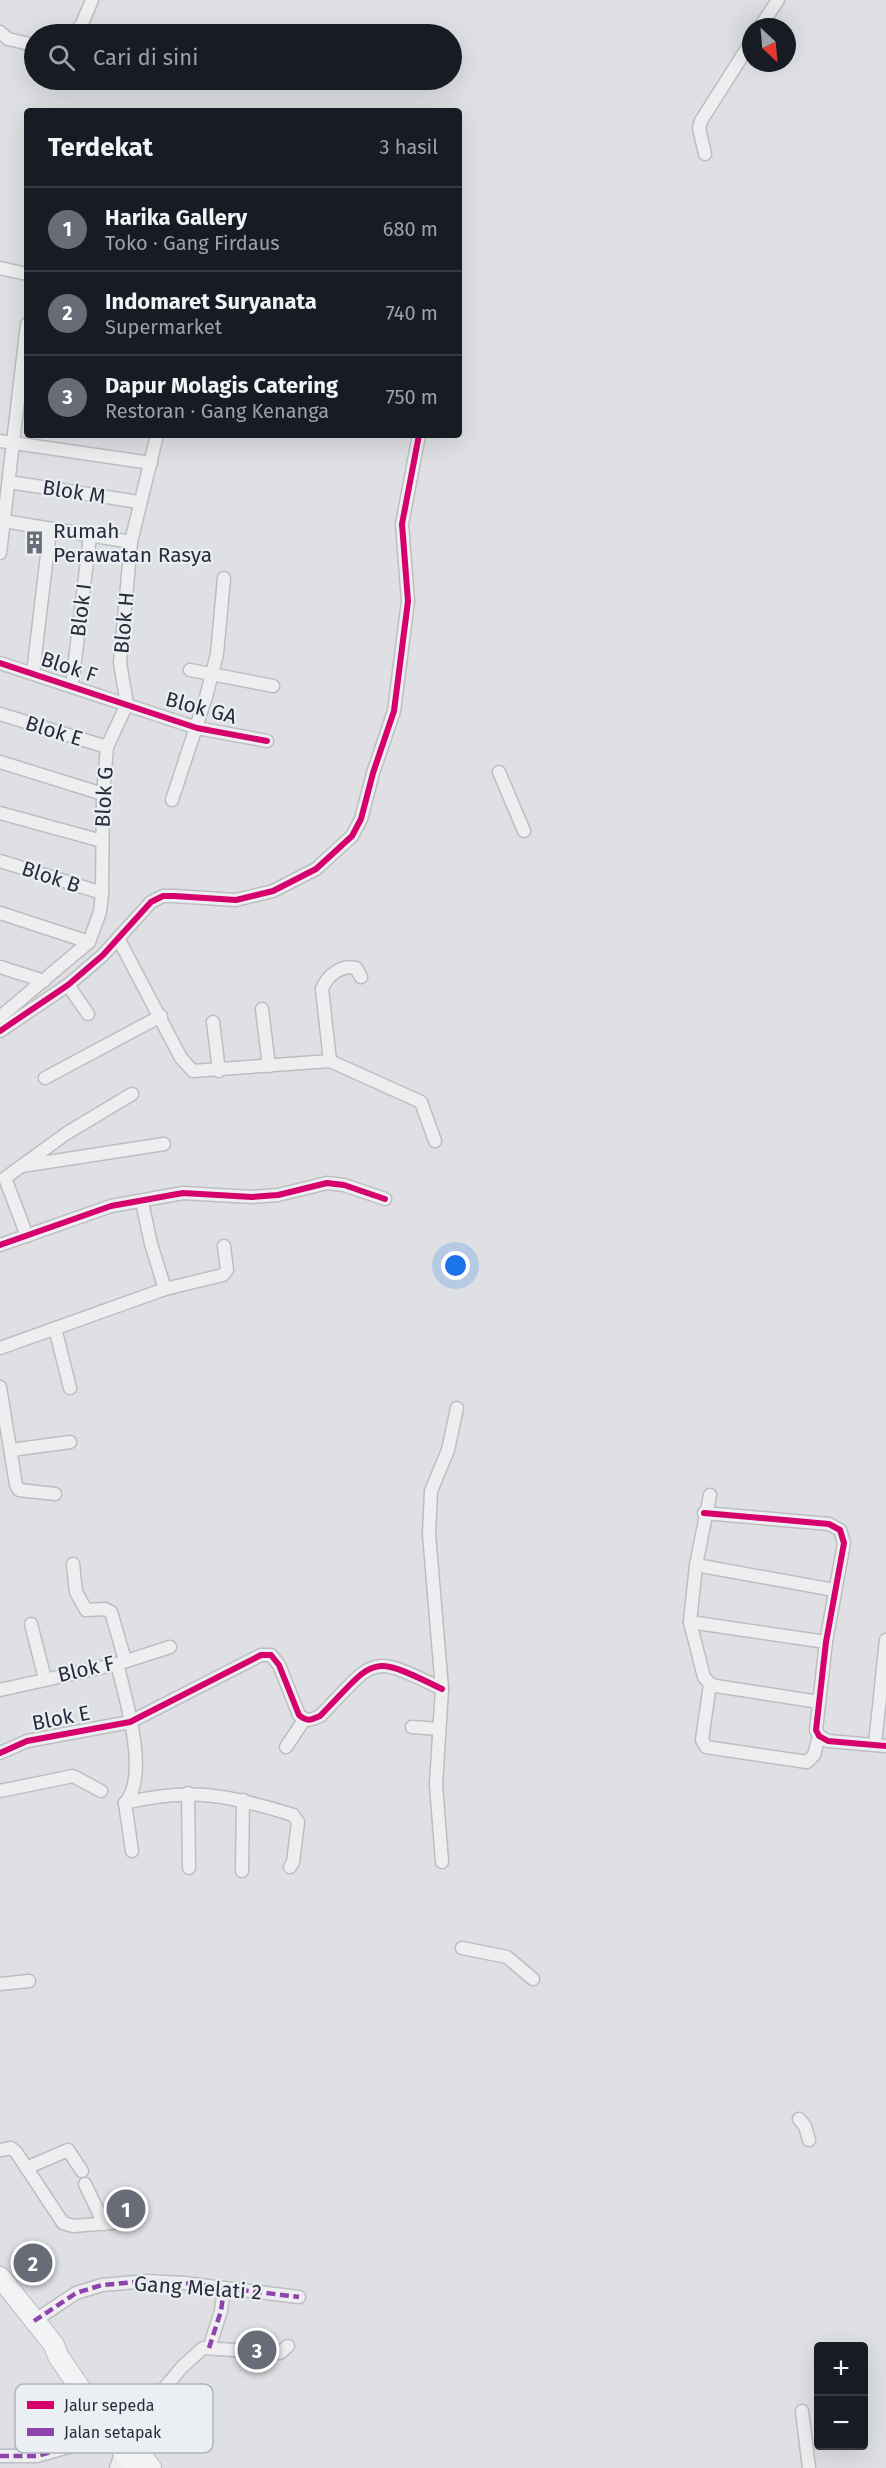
<!DOCTYPE html>
<html lang="id">
<head>
<meta charset="utf-8">
<style>
	body { margin:0; font-family:"Fira Sans",sans-serif; background:#242831; color:#f1f3f6 }
	.controls { position:absolute; right:18px; bottom:18px; display:grid; overflow:hidden; border-radius:6px; box-shadow:0 6px 24px #0002 }
	.controls button { width:54px; height:54px; display:grid; place-items:center; padding:0; border:0; border-bottom:2px solid #363941; background:#171b24; color:#f1f3f6; font:30px sans-serif }
	.compass { position:absolute; left:742px; top:18px; width:54px; height:54px; border-radius:50%; background:#171b24; box-shadow:0 6px 24px #0002; rotate:154deg }
	.you { position:absolute; left:456px; top:1266px; width:21px; height:21px; margin:-15px; border:4px solid #fff; border-radius:50%; background:#1a73e8; box-shadow:0 0 0 9px #1a73e833 }
	.badge { display:grid; place-items:center; width:39px; height:39px; border-radius:50%; background:#676c76; color:#fff; font-size:20px; font-weight:700 }
	.pin { position:absolute; translate:-50% -50%; border:3px solid #fff; box-shadow:0 2px 6px #0006 }
	.list { margin:0; padding:0; list-style:none }
	h2 { display:flex; justify-content:space-between; align-items:center; height:78px; margin:0; padding:0 24px; font-size:26px }
	h2 small { font-size:20px; font-weight:400; color:#9ea1a6 }
	.list li { display:grid; grid-template-columns:39px 1fr auto; gap:18px; align-items:center; box-sizing:border-box; height:84px; padding:0 24px; border-top:2px solid #363941 }
	.list b { display:block; font-size:22px; white-space:nowrap }
	.list p { margin:0; font-size:20px; white-space:nowrap; color:#9ea1a6 }
	.list em { font-size:20px; font-style:normal; color:#9ea1a6 }
	.icon { flex:none; width:33px; height:33px; fill:none; stroke:currentColor; stroke-width:2; stroke-linecap:round; stroke-linejoin:round }
	.map { position:relative; flex:none; width:886px; height:2468px; overflow:hidden }
	.search { position:absolute; background:#171b24; box-shadow:0 6px 24px #0002; left:24px; top:24px; width:438px; height:66px; display:flex; align-items:center; gap:15px; box-sizing:border-box; padding:0 21px; border-radius:33px; color:#9ea1a6; font-size:22px }
	.panel { position:absolute; background:#171b24; box-shadow:0 6px 24px #0002; left:24px; top:108px; width:438px; height:330px; border-radius:6px }
	.map>svg:first-child { display:block }
	.lines { fill:none; stroke-linecap:round; stroke-linejoin:round }
	.street-casing { stroke:#bcbec1; stroke-width:15 }
	.primary-casing { stroke:#bbbdc1; stroke-width:22 }
	.street { stroke:#eeeef0; stroke-width:12 }
	.primary { stroke:#f2f3f4; stroke-width:20 }
	.quiet { stroke:#8e44ad; stroke-width:4.5; stroke-dasharray:9 4.5; stroke-linecap:butt }
	.cycleway-casing { stroke:#ebeef3; stroke-width:10 }
	.cycleway { stroke:#d6006c; stroke-width:6 }
	.labels { text-anchor:middle; stroke-width:4.5; stroke-linejoin:round; paint-order:stroke }
	.street-label { font-size:21px; fill:#272d3b; stroke:#ebeef3 }
	.poi-label { font-size:21px; fill:#272d3b; stroke:#ebeef3; text-anchor:start }
	.key { fill:#ebeef3; stroke:#b0b4bc; stroke-width:1.5 }
	.key-label { font-size:16px; fill:#272d3b }
</style>
</head>
<body>
<div class="map">
<svg width="886" height="2468" viewBox="0 0 886 2468">
	<rect width="100%" height="100%" fill="#dee0e3"/>
	<g class="lines">
		<defs>
			<g id="street">
				<path d="M 760,27 L 778,0"/>
				<path d="M 0,32 L 8,39 L 34,45"/>
				<path d="M 71,34 L 81,26 L 92,0"/>
				<path d="M 705,154 L 699,128 L 701,121 L 751,42"/>
				<path d="M 0,268 L 27,274"/>
				<path d="M 0,441 L 151,463"/>
				<path d="M 9,482 L 139,502"/>
				<path d="M 4,521 L 131,542"/>
				<path d="M 0,553 L 27,324"/>
				<path d="M 0,663 L 197,728 L 267,741"/>
				<path d="M 190,670 L 273,686"/>
				<path d="M 33,673 L 50,530"/>
				<path d="M 72,685 L 90,536"/>
				<path d="M 127,704 L 120,663 L 131,542 L 157,435"/>
				<path d="M 0,714 L 107,747"/>
				<path d="M 0,762 L 103,794"/>
				<path d="M 499,772 L 524,831"/>
				<path d="M 172,800 L 206,697 L 217,654 L 224,578"/>
				<path d="M 0,813 L 102,841"/>
				<path d="M 0,861 L 102,893"/>
				<path d="M 0,913 L 89,942"/>
				<path d="M 118,938 L 181,1058 L 193,1071 L 330,1061 L 322,989 C 327,976 341,964 356,968 L 361,977"/>
				<path d="M 0,967 L 44,981"/>
				<path d="M 68,985 L 88,1014"/>
				<path d="M 262,1009 L 269,1066"/>
				<path d="M 0,1017 L 89,942 L 100,912 L 102,893 L 103,794 L 107,747 L 127,704"/>
				<path d="M 213,1022 L 219,1071"/>
				<path d="M 0,1031 L 68,985 L 103,955 L 151,902 L 163,896 L 174,896 L 236,900 L 273,891 L 316,869 L 352,836 L 361,819 L 373,773 L 394,711 L 408,601 L 402,524 L 419,435"/>
				<path d="M 330,1061 L 421,1102 L 435,1141"/>
				<path d="M 45,1078 L 161,1016"/>
				<path d="M 22,1166 L 164,1144"/>
				<path d="M 142,1202 L 151,1244 L 165,1289"/>
				<path d="M 27,1236 L 5,1178 L 67,1133 L 132,1094"/>
				<path d="M 0,1245 L 111,1206 L 183,1193 L 252,1197 L 278,1195 L 327,1183 L 344,1185 L 385,1199"/>
				<path d="M 55,1328 L 70,1388"/>
				<path d="M 0,1348 L 165,1289 L 223,1275 L 227,1270 L 224,1246"/>
				<path d="M 0,1387 L 16,1485 L 19,1490 L 55,1494"/>
				<path d="M 11,1450 L 70,1442"/>
				<path d="M 710,1495 L 696,1565 L 690,1622 L 704,1677 L 710,1684 L 716,1686 L 819,1702"/>
				<path d="M 704,1513 L 829,1524 L 840,1530 L 844,1543 L 826,1642 L 816,1730 L 819,1736 L 828,1741 L 886,1746"/>
				<path d="M 73,1564 L 76,1592 L 86,1610 L 105,1609 L 111,1612 L 125,1660"/>
				<path d="M 696,1565 L 834,1590"/>
				<path d="M 690,1622 L 826,1642"/>
				<path d="M 31,1624 L 45,1679"/>
				<path d="M 117,1664 C 125,1696 150,1776 125,1803"/>
				<path d="M 710,1684 L 702,1740 L 706,1747 L 807,1762 L 814,1755 L 819,1736"/>
				<path d="M 0,1690 L 117,1664 L 170,1647"/>
				<path d="M 412,1727 L 439,1729"/>
				<path d="M 875,1744 L 886,1640"/>
				<path d="M 286,1747 L 304,1720"/>
				<path d="M 0,1753 L 27,1741 L 130,1722 L 261,1655 L 271,1655 L 279,1665 L 299,1715 C 307,1722 311,1720 320,1716 C 376,1659 367,1652 442,1689"/>
				<path d="M 0,1791 L 73,1776 L 101,1791"/>
				<path d="M 188,1793 L 189,1868"/>
				<path d="M 125,1803 C 192,1787 229,1795 293,1815 L 298,1822 L 293,1862 L 290,1867"/>
				<path d="M 125,1803 L 132,1851"/>
				<path d="M 442,1862 L 436,1784 L 442,1689 L 429,1534 L 431,1491 L 448,1450 L 457,1408"/>
				<path d="M 242,1871 L 243,1800"/>
				<path d="M 462,1948 L 507,1957 L 533,1979"/>
				<path d="M 0,1984 L 29,1981"/>
				<path d="M 799,2119 L 805,2126 L 809,2140"/>
				<path d="M 0,2150 L 11,2148 L 16,2152 L 63,2223 L 73,2226 L 134,2221"/>
				<path d="M 26,2168 L 68,2150 L 82,2171"/>
				<path d="M 85,2184 L 104,2224"/>
				<path d="M 34,2321 L 76,2293 L 102,2285 L 147,2281 L 184,2283 L 299,2297"/>
				<path d="M 209,2348 L 221,2311 L 224,2289"/>
				<path d="M 802,2411 L 809,2468"/>
				<path d="M 123,2429 L 147,2409 L 182,2367 L 203,2348 L 280,2353 L 288,2346"/>
				<path d="M 0,2456 L 37,2456 L 111,2435"/>
				<path d="M 116,2468 L 122,2451"/>
			</g>
			<g id="primary">
				<path d="M 0,2277 L 54,2345 L 58,2356 L 135,2468"/>
				<path d="M 133,2444 L 151,2468"/>
			</g>
		</defs>
		<!-- street casing -->
		<use href="#street" class="street-casing"/>
		<!-- primary casing -->
		<use href="#primary" class="primary-casing"/>
		<!-- street -->
		<use href="#street" class="street"/>
		<!-- primary -->
		<use href="#primary" class="primary"/>
		<!-- quiet -->
		<g class="quiet">
			<path d="M 34,2321 L 76,2293 L 102,2285 L 147,2281 L 184,2283 L 299,2297"/>
			<path d="M 209,2348 L 221,2311 L 224,2289"/>
			<path d="M 0,2456 L 37,2456 L 111,2435"/>
		</g>
		<defs>
			<g id="cycleway">
				<path d="M 0,663 L 197,728 L 267,741"/>
				<path d="M 0,1031 L 68,985 L 103,955 L 151,902 L 163,896 L 174,896 L 236,900 L 273,891 L 316,869 L 352,836 L 361,819 L 373,773 L 394,711 L 408,601 L 402,524 L 419,435"/>
				<path d="M 0,1245 L 111,1206 L 183,1193 L 252,1197 L 278,1195 L 327,1183 L 344,1185 L 385,1199"/>
				<path d="M 704,1513 L 829,1524 L 840,1530 L 844,1543 L 826,1642 L 816,1730 L 819,1736 L 828,1741 L 886,1746"/>
				<path d="M 0,1753 L 27,1741 L 130,1722 L 261,1655 L 271,1655 L 279,1665 L 299,1715 C 307,1722 311,1720 320,1716 C 376,1659 367,1652 442,1689"/>
			</g>
		</defs>
		<!-- cycleway casing -->
		<use href="#cycleway" class="cycleway-casing"/>
		<!-- cycleway -->
		<use href="#cycleway" class="cycleway"/>
	</g>
	<!-- icons -->
	<defs>
		<symbol id="building-bare" viewBox="-9 -9 18 18"><path d="M-4-6H4V6H1V3H-1V6H-4ZM-2.5-4.3h1.7v1.8h-1.7ZM.8-4.3h1.7v1.8H.8ZM-2.5-1h1.7V.8h-1.7ZM.8-1h1.7V.8H.8Z" fill="#676c76" stroke="#ebeef3" stroke-width="2.5" paint-order="stroke"/></symbol>
	</defs>
	<g fill-rule="evenodd">
		<use href="#building-bare" x="18" y="526" width="33" height="33"/>
	</g>
	<g class="labels">
		<!-- street labels -->
		<g class="street-label">
			<text transform="translate(74 492) rotate(9)" y="7">Blok M</text>
			<text transform="translate(81 610) rotate(-83)" y="7">Blok I</text>
			<text transform="translate(124 623) rotate(-85)" y="7">Blok H</text>
			<text transform="translate(69 667) rotate(18)" y="7">Blok F</text>
			<text transform="translate(201 708) rotate(15)" y="7">Blok GA</text>
			<text transform="translate(54 731) rotate(17)" y="7">Blok E</text>
			<text transform="translate(104 797) rotate(-87)" y="7">Blok G</text>
			<text transform="translate(51 877) rotate(18)" y="7">Blok B</text>
			<text transform="translate(86 1669) rotate(-13)" y="7">Blok F</text>
			<text transform="translate(61 1718) rotate(-11)" y="7">Blok E</text>
			<text transform="translate(198 2288) rotate(4)" y="7">Gang Melati 2</text>
		</g>
		<!-- poi labels -->
		<g class="poi-label">
			<text x="53" y="538">Rumah<tspan x="53" dy="24">Perawatan Rasya</tspan></text>
		</g>
	</g>
	<!-- legend -->
	<rect x="15" y="2384" width="198" height="69" rx="9" class="key"/>
	<rect x="27" y="2401" width="27" height="8" fill="#d6006c"/>
	<rect x="27" y="2428" width="27" height="8" fill="#8e44ad"/>
	<g class="key-label">
		<text x="64" y="2411">Jalur sepeda</text>
		<text x="64" y="2438">Jalan setapak</text>
	</g>
</svg>
<div class="controls">
<button>+</button>
<button>−</button>
</div>
<svg class="compass" viewBox="-18 -18 36 36"><path d="M0-13l5 13h-10z" fill="#e53935"/><path d="M0 13l5-13h-10z" fill="#9ea1a6"/></svg>
<div class="you"></div>
<div class="pin badge" style="left:126px;top:2209px">1</div>
<div class="pin badge" style="left:33px;top:2263px">2</div>
<div class="pin badge" style="left:257px;top:2350px">3</div>
<div class="search"><svg class="icon" aria-label="search" viewBox="0 0 24 24"><circle cx="10" cy="10" r="6"/><path d="M15 15l6 6"/></svg>Cari di sini</div>
<section class="panel">
<h2>Terdekat<small>3 hasil</small></h2>
<ul class="list">
<li><span class="badge">1</span><div><b>Harika Gallery</b><p>Toko · Gang Firdaus</p></div><em>680 m</em></li>
<li><span class="badge">2</span><div><b>Indomaret Suryanata</b><p>Supermarket</p></div><em>740 m</em></li>
<li><span class="badge">3</span><div><b>Dapur Molagis Catering</b><p>Restoran · Gang Kenanga</p></div><em>750 m</em></li>
</ul>
</section>
</div>
</body>
</html>
